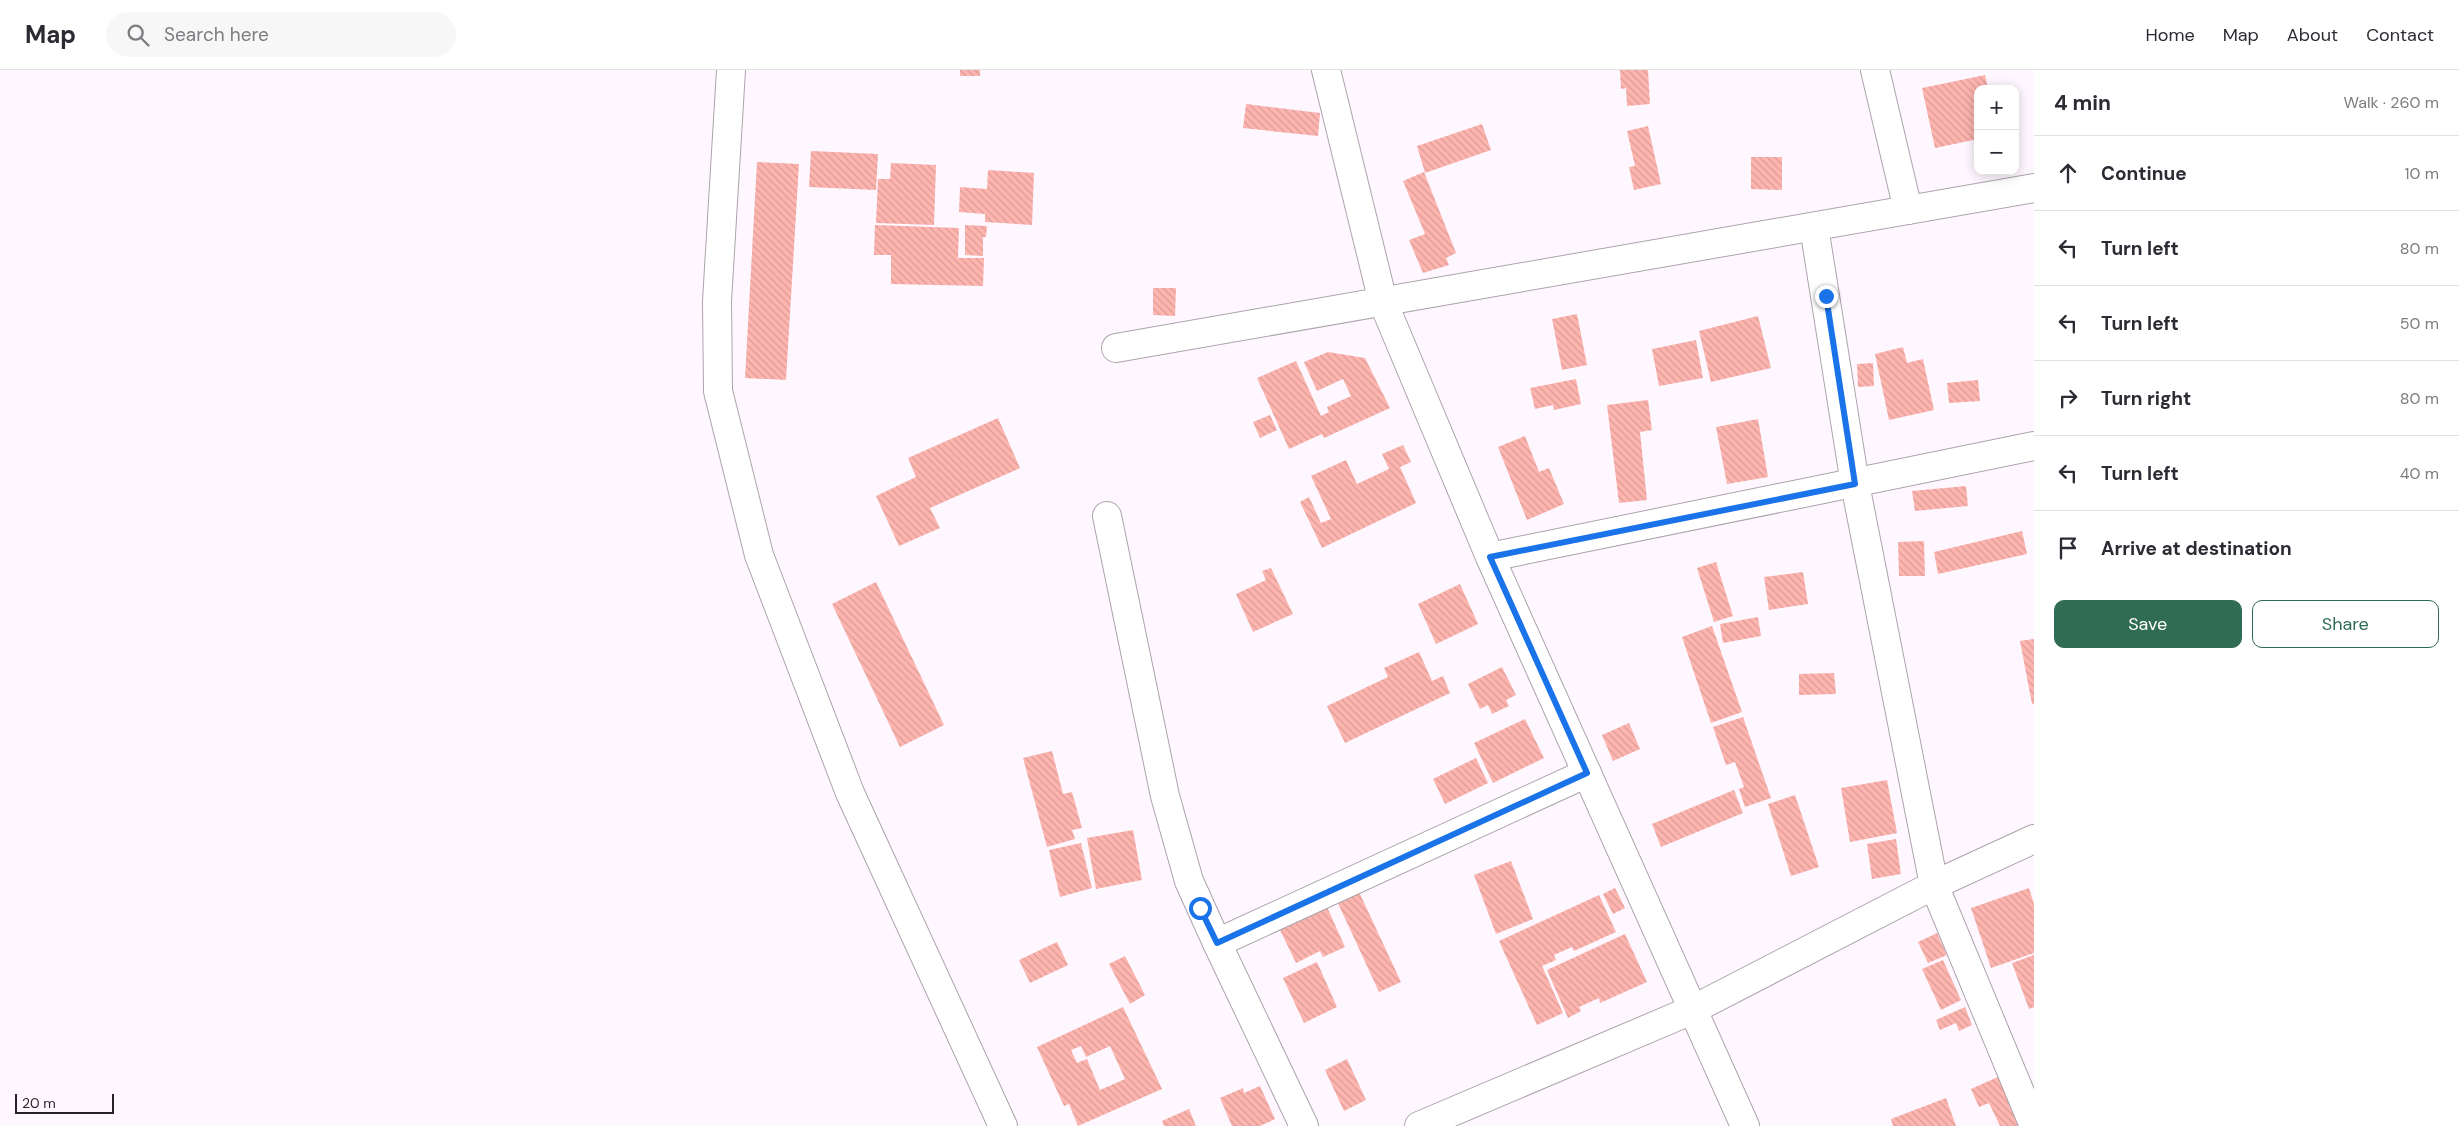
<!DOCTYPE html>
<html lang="en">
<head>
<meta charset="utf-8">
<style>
	body { margin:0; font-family:"DM Sans",sans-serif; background:#f7f7f7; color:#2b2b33 }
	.controls { position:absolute; right:15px; top:15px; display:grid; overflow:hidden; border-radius:10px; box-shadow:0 2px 12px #0003 }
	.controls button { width:45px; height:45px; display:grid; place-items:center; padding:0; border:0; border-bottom:1px solid #e1e1e2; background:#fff; color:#2b2b33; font:25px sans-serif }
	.scale { position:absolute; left:15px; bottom:12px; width:99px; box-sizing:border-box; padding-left:5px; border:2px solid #262326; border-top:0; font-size:14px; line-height:18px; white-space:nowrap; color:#262326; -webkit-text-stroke:4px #fff7ff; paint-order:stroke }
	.stop { position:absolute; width:15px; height:15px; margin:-11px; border:4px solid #1a73e8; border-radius:50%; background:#fff }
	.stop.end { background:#1a73e8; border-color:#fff; box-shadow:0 1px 5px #0008 }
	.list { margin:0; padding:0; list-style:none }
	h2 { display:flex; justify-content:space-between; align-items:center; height:65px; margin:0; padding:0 20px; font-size:21px }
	h2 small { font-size:16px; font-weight:400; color:#7c7c81 }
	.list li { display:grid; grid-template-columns:32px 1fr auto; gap:15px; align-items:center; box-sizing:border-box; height:75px; padding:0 20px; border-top:1px solid #e1e1e2 }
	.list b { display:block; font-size:19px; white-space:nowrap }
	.list em { font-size:16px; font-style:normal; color:#7c7c81 }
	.actions { display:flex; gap:10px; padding:15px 20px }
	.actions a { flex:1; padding:11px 0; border:1px solid #306b54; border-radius:10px; text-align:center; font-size:18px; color:#306b54 }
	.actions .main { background:#306b54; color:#fff }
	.icon { flex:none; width:28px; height:28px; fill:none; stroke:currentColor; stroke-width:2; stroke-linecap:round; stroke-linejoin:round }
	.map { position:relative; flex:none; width:2034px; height:1056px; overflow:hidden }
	header { display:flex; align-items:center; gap:30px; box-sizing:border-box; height:70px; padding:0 25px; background:#fff; border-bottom:1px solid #e1e1e2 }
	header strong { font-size:24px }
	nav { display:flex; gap:28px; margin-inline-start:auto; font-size:18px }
	.search { width:350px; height:45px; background:#f7f7f7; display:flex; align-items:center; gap:12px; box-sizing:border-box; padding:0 18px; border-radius:28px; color:#7c7c81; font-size:19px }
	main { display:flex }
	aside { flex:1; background:#fff }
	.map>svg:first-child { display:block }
	.building { fill:url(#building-back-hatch); fill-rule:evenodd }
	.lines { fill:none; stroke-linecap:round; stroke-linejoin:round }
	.minor-casing { stroke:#aba4ab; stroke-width:30 }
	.minor { stroke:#fff; stroke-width:28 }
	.route { stroke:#1a73e8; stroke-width:6 }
</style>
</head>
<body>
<header>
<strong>Map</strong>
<div class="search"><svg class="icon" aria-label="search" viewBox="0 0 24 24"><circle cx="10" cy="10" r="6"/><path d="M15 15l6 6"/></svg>Search here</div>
<nav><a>Home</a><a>Map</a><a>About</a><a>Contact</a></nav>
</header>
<main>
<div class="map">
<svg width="2034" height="1056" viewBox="0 0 2034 1056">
	<defs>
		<pattern id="building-back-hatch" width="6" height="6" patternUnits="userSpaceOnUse" patternTransform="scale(1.25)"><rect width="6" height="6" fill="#feb5af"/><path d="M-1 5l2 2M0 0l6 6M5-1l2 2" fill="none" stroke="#da9b96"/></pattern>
	</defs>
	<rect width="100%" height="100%" fill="#fff7ff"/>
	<!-- building -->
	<g class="building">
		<rect x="960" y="0" width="20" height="6"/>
		<path d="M 1620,0 L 1648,0 L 1650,34 L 1627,36 L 1626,18 L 1621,19 Z"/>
		<path d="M 1985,5 L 1988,19 L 1978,19 L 1978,69 L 1935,78 L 1922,18 Z"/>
		<path d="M 1246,34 L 1320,43 L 1318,66 L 1243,58 Z"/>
		<path d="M 1482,54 L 1491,80 L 1425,103 L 1417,76 Z"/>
		<path d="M 1648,56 L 1661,114 L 1634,120 L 1629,97 L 1635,96 L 1627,61 Z"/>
		<path d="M 811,81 L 878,84 L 876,120 L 809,117 Z"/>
		<path d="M 1751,87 L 1782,87 L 1782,120 L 1751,119 Z"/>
		<path d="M 757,92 L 799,94 L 786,310 L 745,308 Z"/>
		<path d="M 891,93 L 936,95 L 934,155 L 876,153 L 878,109 L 890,109 Z"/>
		<path d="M 988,100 L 1034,103 L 1032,155 L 985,152 L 985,144 L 959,142 L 960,117 L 987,119 Z"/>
		<path d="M 1424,102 L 1456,183 L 1446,188 L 1449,195 L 1423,203 L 1409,170 L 1425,164 L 1403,111 Z"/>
		<path d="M 875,155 L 959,158 L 958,188 L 984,188 L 983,216 L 891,214 L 891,185 L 874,185 Z"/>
		<path d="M 965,155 L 987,156 L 986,167 L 983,167 L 983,186 L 965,185 Z"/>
		<path d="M 1153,218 L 1176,218 L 1175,246 L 1153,245 Z"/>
		<path d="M 1577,244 L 1587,295 L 1562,300 L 1552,249 Z"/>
		<path d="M 1758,246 L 1771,298 L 1711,312 L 1699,261 Z"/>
		<path d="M 1696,270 L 1703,308 L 1659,316 L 1652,279 Z"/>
		<path d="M 1903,277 L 1907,293 L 1923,289 L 1934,340 L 1889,350 L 1875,284 Z"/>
		<path d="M 1328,282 L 1365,288 L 1390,338 L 1324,368 L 1322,364 L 1289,379 L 1257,308 L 1296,291 L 1321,346 L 1329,342 L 1327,337 L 1351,326 L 1343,309 L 1317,321 L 1304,292 Z"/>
		<path d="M 1873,293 L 1874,316 L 1858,317 L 1857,294 Z"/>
		<path d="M 1576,309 L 1581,334 L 1554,340 L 1553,335 L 1535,339 L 1530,318 Z"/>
		<path d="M 1978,310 L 1980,331 L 1949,333 L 1947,313 Z"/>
		<path d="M 1648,330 L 1652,360 L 1640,362 L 1647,430 L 1619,433 L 1607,335 Z"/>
		<path d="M 1270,345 L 1277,360 L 1260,368 L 1253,352 Z"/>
		<path d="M 998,348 L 1020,398 L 930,438 L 940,458 L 899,476 L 876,426 L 916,407 L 908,388 Z"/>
		<path d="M 1758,349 L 1768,407 L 1727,414 L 1716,357 Z"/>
		<path d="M 1525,366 L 1539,402 L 1549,398 L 1564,434 L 1527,450 L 1498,377 Z"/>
		<path d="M 1403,375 L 1411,392 L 1400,397 L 1416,433 L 1322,478 L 1300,432 L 1309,427 L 1321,453 L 1331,449 L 1311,406 L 1346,390 L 1357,414 L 1389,399 L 1382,384 Z"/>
		<path d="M 1966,416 L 1968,436 L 1915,441 L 1912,421 Z"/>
		<path d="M 2022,461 L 2027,484 L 1938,504 L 1934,482 Z"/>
		<path d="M 1924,471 L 1925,506 L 1899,506 L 1898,472 Z"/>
		<path d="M 1716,492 L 1733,546 L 1714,552 L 1697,498 Z"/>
		<path d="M 1271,498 L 1293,544 L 1253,562 L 1236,524 L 1266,510 L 1262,501 Z"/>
		<path d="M 1803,502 L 1808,534 L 1769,540 L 1764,507 Z"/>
		<path d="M 876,512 L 944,655 L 900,677 L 832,534 Z"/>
		<path d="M 1460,514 L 1478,554 L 1436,574 L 1418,534 Z"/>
		<path d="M 1758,547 L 1761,566 L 1723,573 L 1720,554 Z"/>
		<path d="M 1712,556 L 1742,642 L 1711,653 L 1682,567 Z"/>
		<path d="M 2034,569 L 2034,634 L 2032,634 L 2020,571 Z"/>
		<path d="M 1419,582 L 1432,611 L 1443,606 L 1450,623 L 1345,673 L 1327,636 L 1388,607 L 1384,598 Z"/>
		<path d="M 1502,597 L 1516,625 L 1506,630 L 1509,636 L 1492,644 L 1488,635 L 1480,639 L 1468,614 Z"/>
		<path d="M 1834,603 L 1836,624 L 1799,625 L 1799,604 Z"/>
		<path d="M 1743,647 L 1771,728 L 1745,737 L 1739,719 L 1744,717 L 1735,692 L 1726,695 L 1713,657 Z"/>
		<path d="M 1525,649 L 1544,688 L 1493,713 L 1474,673 Z"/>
		<path d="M 1629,653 L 1640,679 L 1613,691 L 1602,665 Z"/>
		<path d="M 1052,681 L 1063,724 L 1072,722 L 1082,758 L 1072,760 L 1075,769 L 1047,777 L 1023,688 Z"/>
		<path d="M 1476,688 L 1488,713 L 1445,734 L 1433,709 Z"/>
		<path d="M 1887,710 L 1897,763 L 1850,772 L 1841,718 Z"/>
		<path d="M 1734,720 L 1743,743 L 1661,777 L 1652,754 Z"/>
		<path d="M 1795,725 L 1819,797 L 1791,806 L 1768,734 Z"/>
		<path d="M 1133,760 L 1142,810 L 1096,819 L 1087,768 Z"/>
		<path d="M 1896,769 L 1901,804 L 1872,809 L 1867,774 Z"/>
		<path d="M 1081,773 L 1092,818 L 1060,827 L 1049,780 Z"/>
		<path d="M 1511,791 L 1533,849 L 1496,864 L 1474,805 Z"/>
		<path d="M 1615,818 L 1625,838 L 1613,844 L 1603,824 Z"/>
		<path d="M 2029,818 L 2034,834 L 2034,883 L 1991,898 L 1971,838 Z"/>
		<path d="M 1359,822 L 1401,912 L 1379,922 L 1337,831 Z"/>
		<path d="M 1599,825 L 1616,862 L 1574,881 L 1572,877 L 1554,885 L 1556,890 L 1542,896 L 1563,943 L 1537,955 L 1499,871 Z"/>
		<path d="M 1327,837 L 1345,877 L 1323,887 L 1320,881 L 1296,893 L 1280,860 Z"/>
		<path d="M 1937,863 L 1947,885 L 1928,893 L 1918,872 Z"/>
		<path d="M 1625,864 L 1647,912 L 1600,933 L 1599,928 L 1579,937 L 1581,941 L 1568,948 L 1547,900 Z"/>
		<path d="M 1057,872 L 1068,895 L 1030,913 L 1019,890 Z"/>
		<path d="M 2034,885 L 2034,937 L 2029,939 L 2012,893 Z"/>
		<path d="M 1125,886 L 1145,925 L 1130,934 L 1109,894 Z"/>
		<path d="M 1943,890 L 1961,930 L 1941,940 L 1922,899 Z"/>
		<path d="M 1317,892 L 1337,937 L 1304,953 L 1283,908 Z"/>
		<path d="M 1123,937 L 1162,1019 L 1078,1056 L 1069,1034 L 1064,1036 L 1037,977 ZM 1081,976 L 1086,987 L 1110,976 L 1125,1009 L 1100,1020 L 1087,989 L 1077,993 L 1071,980 Z"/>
		<path d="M 1965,937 L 1972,955 L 1959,961 L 1956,953 L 1940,960 L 1936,950 Z"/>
		<path d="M 1347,989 L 1366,1030 L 1344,1041 L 1325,1000 Z"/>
		<path d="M 2000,1006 L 2022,1056 L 2000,1056 L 1989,1033 L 1979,1037 L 1971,1019 Z"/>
		<path d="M 1260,1016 L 1275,1049 L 1260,1056 L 1232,1056 L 1220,1028 L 1243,1018 L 1244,1023 Z"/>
		<path d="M 1946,1028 L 1956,1056 L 1893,1056 L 1891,1049 Z"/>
		<path d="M 1189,1039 L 1196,1056 L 1164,1056 L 1162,1051 Z"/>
	</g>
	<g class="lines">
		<defs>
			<g id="minor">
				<path d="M 731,0 L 717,231 L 718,321 L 759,485 L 850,723 L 1003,1056"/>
				<path d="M 1326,0 L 1383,232 L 1490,487 L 1745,1056"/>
				<path d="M 1875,0 L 1908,140"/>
				<path d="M 1814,157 L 1855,414 L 1934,815 L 2034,1056"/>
				<path d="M 1116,278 L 2034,118"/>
				<path d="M 1107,446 L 1165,726 L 1189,811 L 1217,873 L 1304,1056"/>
				<path d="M 1490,487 L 2034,376"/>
				<path d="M 1217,873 L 1587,703"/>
				<path d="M 1419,1056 L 1692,940 L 1934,815 L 2034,769"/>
			</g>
		</defs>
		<!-- minor casing -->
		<use href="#minor" class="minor-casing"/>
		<!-- minor -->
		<use href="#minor" class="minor"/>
	</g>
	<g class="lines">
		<!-- route -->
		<path class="route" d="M 1200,838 L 1217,873 L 1587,703 L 1490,487 L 1855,414 L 1826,226"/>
	</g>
</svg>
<div class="controls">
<button>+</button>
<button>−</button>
</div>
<div class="scale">20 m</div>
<div class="stop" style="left:1200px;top:838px"></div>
<div class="stop end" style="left:1826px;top:226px"></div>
</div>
<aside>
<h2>4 min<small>Walk · 260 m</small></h2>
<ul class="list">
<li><svg class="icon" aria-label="ahead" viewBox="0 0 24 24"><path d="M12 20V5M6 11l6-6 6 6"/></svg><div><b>Continue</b></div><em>10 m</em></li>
<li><svg class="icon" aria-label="left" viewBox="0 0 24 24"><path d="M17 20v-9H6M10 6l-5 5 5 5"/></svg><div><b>Turn left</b></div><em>80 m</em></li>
<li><svg class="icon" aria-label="left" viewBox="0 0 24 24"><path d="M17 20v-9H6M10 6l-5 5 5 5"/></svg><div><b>Turn left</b></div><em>50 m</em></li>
<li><svg class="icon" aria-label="right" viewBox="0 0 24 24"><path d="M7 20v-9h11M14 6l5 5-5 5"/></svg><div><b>Turn right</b></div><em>80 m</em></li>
<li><svg class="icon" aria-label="left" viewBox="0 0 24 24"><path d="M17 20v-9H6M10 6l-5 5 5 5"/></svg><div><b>Turn left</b></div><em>40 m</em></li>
<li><svg class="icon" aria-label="arrive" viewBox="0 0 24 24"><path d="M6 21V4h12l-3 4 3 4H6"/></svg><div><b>Arrive at destination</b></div></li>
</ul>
<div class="actions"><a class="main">Save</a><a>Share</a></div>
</aside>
</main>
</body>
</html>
